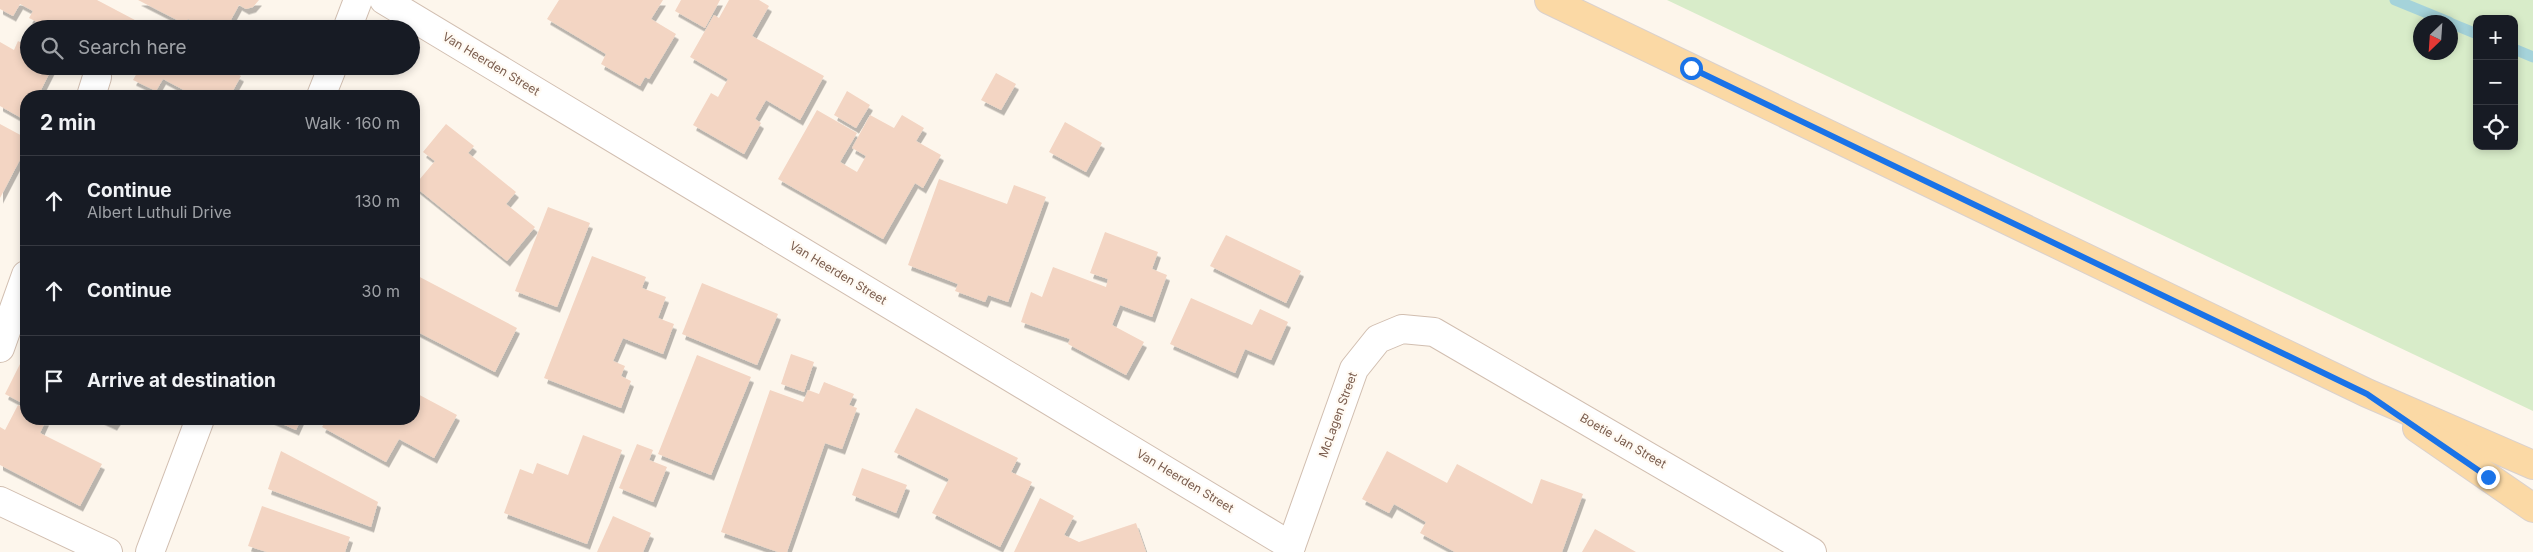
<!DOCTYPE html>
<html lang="en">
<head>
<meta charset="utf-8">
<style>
	body { margin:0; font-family:Inter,sans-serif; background:#242831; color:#f1f3f6 }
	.controls { position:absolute; right:15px; top:15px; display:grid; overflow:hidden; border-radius:10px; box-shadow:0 2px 8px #0003 }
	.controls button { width:45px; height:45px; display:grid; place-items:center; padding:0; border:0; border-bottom:1px solid #363941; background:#171b24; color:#f1f3f6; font:25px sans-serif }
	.compass { position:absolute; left:2413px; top:15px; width:45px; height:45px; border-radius:50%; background:#171b24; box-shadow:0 2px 8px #0003; rotate:205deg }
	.stop { position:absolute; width:15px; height:15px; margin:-11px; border:4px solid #1a73e8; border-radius:50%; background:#fff }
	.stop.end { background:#1a73e8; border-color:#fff; box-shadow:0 1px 5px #0008 }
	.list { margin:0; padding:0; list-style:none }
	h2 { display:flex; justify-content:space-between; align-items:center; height:65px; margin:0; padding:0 20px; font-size:21px }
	h2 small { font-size:16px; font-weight:400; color:#9ea1a6 }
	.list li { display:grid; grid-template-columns:32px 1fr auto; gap:15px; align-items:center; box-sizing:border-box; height:90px; padding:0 20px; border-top:1px solid #363941 }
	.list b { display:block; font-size:19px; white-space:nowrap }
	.list p { margin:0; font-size:16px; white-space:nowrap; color:#9ea1a6 }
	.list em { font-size:16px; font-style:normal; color:#9ea1a6 }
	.icon { flex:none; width:28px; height:28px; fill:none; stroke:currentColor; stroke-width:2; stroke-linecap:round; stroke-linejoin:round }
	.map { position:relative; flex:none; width:2533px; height:552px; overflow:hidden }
	.search { position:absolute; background:#171b24; box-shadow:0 2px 8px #0003; left:20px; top:20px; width:400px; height:55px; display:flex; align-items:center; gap:12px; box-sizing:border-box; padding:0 18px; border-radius:28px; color:#9ea1a6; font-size:19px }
	.panel { position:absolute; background:#171b24; box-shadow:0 2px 8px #0003; left:20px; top:90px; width:400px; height:335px; border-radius:20px }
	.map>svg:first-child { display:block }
	.green { fill:#d8ecc9; fill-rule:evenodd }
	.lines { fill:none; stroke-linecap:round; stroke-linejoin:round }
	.stream { stroke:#a5d3da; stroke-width:11 }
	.building { fill:#f3d5c3; filter:url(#shadow) }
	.minor-casing { stroke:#d1beb0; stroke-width:30 }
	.primary-casing { stroke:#dad1cd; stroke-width:30 }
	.minor { stroke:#fff; stroke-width:28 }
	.primary { stroke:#fbd9a5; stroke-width:28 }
	.route { stroke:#1a73e8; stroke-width:6 }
	.labels { text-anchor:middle; stroke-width:4.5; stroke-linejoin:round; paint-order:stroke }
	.street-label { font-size:12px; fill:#7a5c4d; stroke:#fffaf3 }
</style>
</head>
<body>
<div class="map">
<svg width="2533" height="552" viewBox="0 0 2533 552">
	<defs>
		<filter id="shadow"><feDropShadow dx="3" dy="5.5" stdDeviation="0" flood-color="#0004"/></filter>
	</defs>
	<rect width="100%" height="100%" fill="#fdf6ec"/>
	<!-- green -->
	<path class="green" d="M 1667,0 L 2533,0 L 2533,411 ZM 2477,19 L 2514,19 L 2514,146 L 2477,146 ZM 2420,22 L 2450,22 L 2450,52 L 2420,52 Z"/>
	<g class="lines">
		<!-- stream -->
		<g class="stream">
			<path d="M 2395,0 L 2449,22"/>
			<path d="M 2450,23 L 2477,34"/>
			<path d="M 2514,49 L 2533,57"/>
		</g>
	</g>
	<!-- building -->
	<g class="building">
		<path d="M 0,0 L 97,0 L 152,29 L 67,29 L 60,25 L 57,29 L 51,29 L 29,18 L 33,11 L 20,4 L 13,16 L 0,9 Z"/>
		<path d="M 138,0 L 259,0 L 253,7 L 246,9 L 239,5 L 226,29 L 208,29 L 188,19 L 185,24 Z"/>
		<path d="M 559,0 L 663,0 L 651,19 L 676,34 L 649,79 L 645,77 L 640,86 L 601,64 L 606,54 L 547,19 Z"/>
		<path d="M 681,0 L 720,0 L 705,28 L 675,11 Z"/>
		<path d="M 729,0 L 759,0 L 769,6 L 752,36 L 824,76 L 800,120 L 766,100 L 755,119 L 761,123 L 744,154 L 693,125 L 711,93 L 718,97 L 728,79 L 690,57 L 714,15 L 719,18 Z"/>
		<path d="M 18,41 L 29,47 L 29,66 L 53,66 L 38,96 L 26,96 L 25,120 L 0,106 L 0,42 L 14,50 Z"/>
		<path d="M 141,66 L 222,66 L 241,76 L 230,96 L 195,96 L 163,79 L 156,91 L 133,80 Z"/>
		<path d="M 996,73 L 1016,84 L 1001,110 L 981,100 Z"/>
		<path d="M 847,91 L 870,105 L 856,128 L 834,115 Z"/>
		<path d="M 817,110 L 857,133 L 840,162 L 857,172 L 866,156 L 852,148 L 870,115 L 894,128 L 902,115 L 924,128 L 916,141 L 941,155 L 923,188 L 915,183 L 883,239 L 778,179 Z"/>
		<path d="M 1065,122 L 1102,143 L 1086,172 L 1049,152 Z"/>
		<path d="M 0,124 L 26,138 L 26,148 L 0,198 Z"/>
		<path d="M 446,124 L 474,146 L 468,153 L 516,192 L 506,204 L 535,227 L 507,261 L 414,186 L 435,161 L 423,152 Z"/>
		<path d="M 939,179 L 1007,204 L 1014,185 L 1046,197 L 1008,302 L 988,295 L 985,302 L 955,291 L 958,284 L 908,265 Z"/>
		<path d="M 548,207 L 590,223 L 557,307 L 515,291 Z"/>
		<path d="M 1105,232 L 1158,252 L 1152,269 L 1167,275 L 1152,317 L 1120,305 L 1112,325 L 1144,342 L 1126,375 L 1068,344 L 1070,339 L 1021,322 L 1031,292 L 1042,297 L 1053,267 L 1106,287 L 1108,279 L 1090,273 Z"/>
		<path d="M 1226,235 L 1301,271 L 1286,303 L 1210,266 Z"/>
		<path d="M 592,256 L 646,277 L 642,288 L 666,297 L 658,318 L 674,324 L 663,354 L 623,338 L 613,361 L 625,366 L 621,376 L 631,381 L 621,408 L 544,378 Z"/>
		<path d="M 414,274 L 517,328 L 495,372 L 414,330 Z"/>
		<path d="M 702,283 L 778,314 L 757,365 L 682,334 Z"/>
		<path d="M 1191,298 L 1252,325 L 1260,309 L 1288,322 L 1271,360 L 1245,349 L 1235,373 L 1170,344 Z"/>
		<path d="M 26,352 L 26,405 L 5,394 Z"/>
		<path d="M 791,354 L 814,362 L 804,392 L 781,384 Z"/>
		<path d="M 697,355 L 751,377 L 711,475 L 658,454 Z"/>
		<path d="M 824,382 L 854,394 L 849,405 L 857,408 L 842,449 L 825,443 L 787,552 L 778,552 L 721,532 L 770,390 L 803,402 L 808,390 L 819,394 Z"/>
		<path d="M 414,392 L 457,415 L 434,458 L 399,439 L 386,462 L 322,427 L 327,419 L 414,419 Z"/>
		<path d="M 18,405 L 26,409 L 26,419 L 46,420 L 40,433 L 102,464 L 80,506 L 0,465 L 0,427 L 5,430 Z"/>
		<path d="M 916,408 L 1018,458 L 1011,472 L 1032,482 L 1000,547 L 932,513 L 949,479 L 894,452 Z"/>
		<path d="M 101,419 L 118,419 L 114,425 Z"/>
		<path d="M 271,419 L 301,419 L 296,430 Z"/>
		<path d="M 583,435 L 622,450 L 587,544 L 504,513 L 520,469 L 533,474 L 537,463 L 568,475 Z"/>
		<path d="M 637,444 L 653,450 L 649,460 L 667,467 L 653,502 L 619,488 Z"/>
		<path d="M 281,451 L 378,502 L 371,527 L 268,489 Z"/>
		<path d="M 1387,451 L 1447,483 L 1457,464 L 1532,504 L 1541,479 L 1583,494 L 1562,552 L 1455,552 L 1420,533 L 1426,522 L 1394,504 L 1389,513 L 1362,499 Z"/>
		<path d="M 862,468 L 907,485 L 896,513 L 852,495 Z"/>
		<path d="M 1040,498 L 1074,516 L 1064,535 L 1079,542 L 1136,523 L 1146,552 L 1014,552 Z"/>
		<path d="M 262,506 L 350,537 L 345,552 L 267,552 L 248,546 Z"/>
		<path d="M 613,516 L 651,533 L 643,552 L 597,552 Z"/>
		<path d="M 1595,529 L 1636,552 L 1582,552 Z"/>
	</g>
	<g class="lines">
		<defs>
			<g id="minor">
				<path d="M 384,0 L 1291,546"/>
				<path d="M 347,29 L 358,0"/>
				<path d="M 91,96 L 97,77"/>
				<path d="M 321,96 L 333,66"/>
				<path d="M 0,348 L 26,275"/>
				<path d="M 0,501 L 108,552"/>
				<path d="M 150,552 L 200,419"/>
				<path d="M 1289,552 L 1354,369 L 1378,339 L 1402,329 L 1434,332 L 1812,552"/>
			</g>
			<g id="primary">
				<path d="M 1549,0 L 2367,393 L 2533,465"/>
				<path d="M 2417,428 L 2533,508"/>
			</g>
		</defs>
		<!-- minor casing -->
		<use href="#minor" class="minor-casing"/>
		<!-- primary casing -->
		<use href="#primary" class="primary-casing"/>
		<!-- minor -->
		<use href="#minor" class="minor"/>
		<!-- primary -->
		<use href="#primary" class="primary"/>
	</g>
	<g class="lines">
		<!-- route -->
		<path class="route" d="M 1691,68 L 2367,394 L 2488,477"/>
	</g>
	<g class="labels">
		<!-- street labels -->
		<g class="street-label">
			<text transform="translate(491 64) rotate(31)" y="4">Van Heerden Street</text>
			<text transform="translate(838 273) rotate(31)" y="4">Van Heerden Street</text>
			<text transform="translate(1338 415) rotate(-70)" y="4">McLagen Street</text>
			<text transform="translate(1623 441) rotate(30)" y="4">Boetie Jan Street</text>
			<text transform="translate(1185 481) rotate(31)" y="4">Van Heerden Street</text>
		</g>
	</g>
</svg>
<div class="controls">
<button>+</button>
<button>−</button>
<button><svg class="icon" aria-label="locate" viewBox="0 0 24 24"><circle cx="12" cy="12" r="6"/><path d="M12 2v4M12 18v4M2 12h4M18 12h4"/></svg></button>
</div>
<svg class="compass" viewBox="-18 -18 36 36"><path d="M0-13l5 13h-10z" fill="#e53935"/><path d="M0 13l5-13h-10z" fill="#9ea1a6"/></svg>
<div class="stop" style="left:1691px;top:68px"></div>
<div class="stop end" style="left:2488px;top:477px"></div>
<div class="search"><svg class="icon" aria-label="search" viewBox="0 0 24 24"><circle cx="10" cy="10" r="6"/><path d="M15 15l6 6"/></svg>Search here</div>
<section class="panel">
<h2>2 min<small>Walk · 160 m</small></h2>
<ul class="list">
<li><svg class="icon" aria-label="ahead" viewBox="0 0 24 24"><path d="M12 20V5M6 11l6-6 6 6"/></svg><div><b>Continue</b><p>Albert Luthuli Drive</p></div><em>130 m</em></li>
<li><svg class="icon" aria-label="ahead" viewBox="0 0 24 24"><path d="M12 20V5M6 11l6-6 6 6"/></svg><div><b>Continue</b></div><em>30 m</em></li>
<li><svg class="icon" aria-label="arrive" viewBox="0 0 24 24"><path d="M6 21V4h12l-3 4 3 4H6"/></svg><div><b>Arrive at destination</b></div></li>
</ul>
</section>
</div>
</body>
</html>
